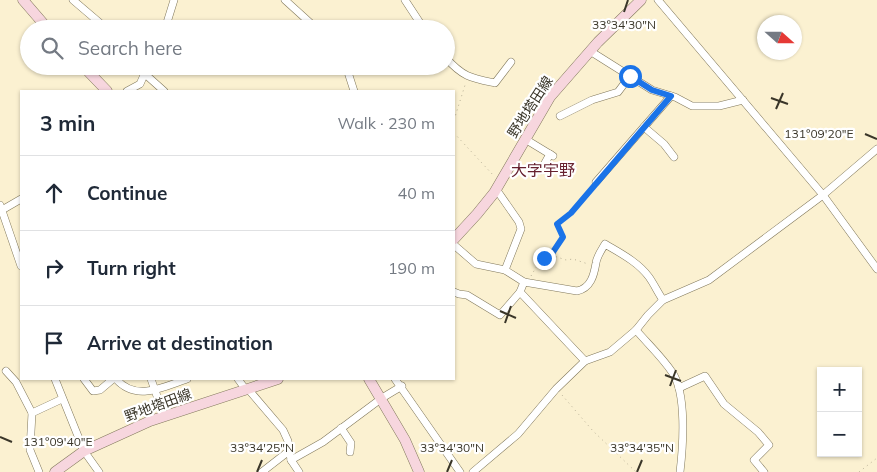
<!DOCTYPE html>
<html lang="en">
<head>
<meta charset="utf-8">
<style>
	body { margin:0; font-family:Mulish,"Noto Sans JP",sans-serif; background:#f2f2f3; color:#1f2937 }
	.controls { position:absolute; right:15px; bottom:15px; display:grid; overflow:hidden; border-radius:0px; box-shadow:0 1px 4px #0004 }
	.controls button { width:45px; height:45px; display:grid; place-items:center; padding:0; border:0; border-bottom:1px solid #e0e1e3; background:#fff; color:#1f2937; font:25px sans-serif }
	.compass { position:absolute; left:757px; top:15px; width:45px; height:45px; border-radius:50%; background:#fff; box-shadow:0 1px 4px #0004; rotate:111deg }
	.stop { position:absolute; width:15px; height:15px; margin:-11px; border:4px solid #1a73e8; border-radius:50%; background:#fff }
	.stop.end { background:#1a73e8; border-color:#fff; box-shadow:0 1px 5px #0008 }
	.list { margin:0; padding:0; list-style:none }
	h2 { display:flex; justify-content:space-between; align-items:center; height:65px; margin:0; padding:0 20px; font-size:21px }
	h2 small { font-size:16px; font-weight:400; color:#747a83 }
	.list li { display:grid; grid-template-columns:32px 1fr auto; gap:15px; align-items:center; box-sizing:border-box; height:75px; padding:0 20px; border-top:1px solid #e0e1e3 }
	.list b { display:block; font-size:19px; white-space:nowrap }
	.list em { font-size:16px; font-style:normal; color:#747a83 }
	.icon { flex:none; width:28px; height:28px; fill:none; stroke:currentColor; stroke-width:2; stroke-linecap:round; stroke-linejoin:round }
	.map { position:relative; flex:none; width:877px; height:472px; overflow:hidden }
	.search { position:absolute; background:#fff; box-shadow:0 1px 4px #0004; left:20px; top:20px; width:435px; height:55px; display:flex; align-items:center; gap:12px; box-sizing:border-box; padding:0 18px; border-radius:28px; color:#747a83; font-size:19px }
	.panel { position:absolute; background:#fff; box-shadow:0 1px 4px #0004; left:20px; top:90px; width:435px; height:290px; border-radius:0px }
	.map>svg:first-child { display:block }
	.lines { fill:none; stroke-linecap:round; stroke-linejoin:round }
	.street-casing { stroke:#81785b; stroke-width:8 }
	.secondary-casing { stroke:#81785b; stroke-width:11 }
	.path { stroke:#b8b096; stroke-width:1; stroke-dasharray:1 4; stroke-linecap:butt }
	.street { stroke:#fff; stroke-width:7 }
	.secondary { stroke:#f7d6de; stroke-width:10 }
	.route { stroke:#1a73e8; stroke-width:6 }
	.ticks { fill:none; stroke:#3a3629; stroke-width:2 }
	.labels { text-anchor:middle; stroke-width:4.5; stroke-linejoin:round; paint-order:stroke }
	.street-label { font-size:14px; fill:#3a3629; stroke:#fff }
	.quarter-label { font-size:16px; fill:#66212f; stroke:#fff }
	.ticks-label { font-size:12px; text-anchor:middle; fill:#3a3629; stroke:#fff; stroke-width:4.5; stroke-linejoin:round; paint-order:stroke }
</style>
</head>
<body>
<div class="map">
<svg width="877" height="472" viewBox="0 0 877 472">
	<rect width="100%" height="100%" fill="#fbf1d1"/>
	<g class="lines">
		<defs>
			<g id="street">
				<path d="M 73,0 L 107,29"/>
				<path d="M 285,0 L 317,29"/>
				<path d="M 405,0 L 424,29"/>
				<path d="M 658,0 L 823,195 L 877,269"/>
				<path d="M 165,29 L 174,0"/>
				<path d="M 590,51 L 652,90 L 675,97 L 692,106 L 719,106 L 743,100"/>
				<path d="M 446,58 C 463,77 471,78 495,83 L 511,62"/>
				<path d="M 346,66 L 354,91"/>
				<path d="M 145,74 L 164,91"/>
				<path d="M 127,91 L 140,84 L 148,66"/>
				<path d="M 560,116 L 592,100 L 618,92 L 630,76"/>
				<path d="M 644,127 L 664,144 L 674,157"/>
				<path d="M 525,139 L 553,156"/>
				<path d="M 541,170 L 550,154"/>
				<path d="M 596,182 L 671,96"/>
				<path d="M 496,189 L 519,222 L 521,229 L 505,270"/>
				<path d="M 0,205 L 21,266"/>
				<path d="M 2,210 L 21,199"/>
				<path d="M 454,245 L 476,264 L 505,270 L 524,282 L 520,292 L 585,361"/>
				<path d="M 524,282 L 577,291 C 591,288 594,275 596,263 C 597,256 602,249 605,244 C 620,253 638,262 649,277 C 654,284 658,293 663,300"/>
				<path d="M 454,292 L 459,294 L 467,295 L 500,315 L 520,292"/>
				<path d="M 636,330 C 648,344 662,357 672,372 C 687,393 683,447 680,472"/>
				<path d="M 6,371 L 16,382 L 32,413"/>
				<path d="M 55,379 L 84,451 L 99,472"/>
				<path d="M 84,379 L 93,391 L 100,390 L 113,379"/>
				<path d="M 116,379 C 136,402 163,387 187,379"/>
				<path d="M 151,379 L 164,416"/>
				<path d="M 238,379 L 246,390"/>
				<path d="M 395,379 L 460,472"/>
				<path d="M 679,388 L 705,376 L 724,404 L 758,432 L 769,445 L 754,460 L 764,472"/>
				<path d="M 248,389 L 283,430 L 288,441 L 291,460 L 299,472"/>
				<path d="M 341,428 L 351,443 L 350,452"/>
				<path d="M 291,460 L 323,442 L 382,398 L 402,386"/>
				<path d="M 39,472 L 30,450 L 32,413 L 62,399"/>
				<path d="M 262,472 L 289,451"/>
				<path d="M 473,472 L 518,434 L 556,389 L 585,361 L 610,352 L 636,330 L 648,315 L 663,300 L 709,280 L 823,195 L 877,149"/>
			</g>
			<g id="secondary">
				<path d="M 23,0 L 48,29"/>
				<path d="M 83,66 L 107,91"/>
				<path d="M 454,239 L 477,214 L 494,193 L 550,97 L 598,42 L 641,0"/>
				<path d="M 369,379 L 405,440 L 419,472"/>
				<path d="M 55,472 L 84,451 L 150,421 L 278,379"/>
			</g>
		</defs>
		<!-- street casing -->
		<use href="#street" class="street-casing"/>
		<!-- secondary casing -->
		<use href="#secondary" class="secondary-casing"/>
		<!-- path -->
		<g class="path">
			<path d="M 454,120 L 466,82"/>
			<path d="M 454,133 L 494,176"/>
			<path d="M 551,255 L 563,237 L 557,224 L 571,213 L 590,188"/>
			<path d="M 531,276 L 538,264 L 544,258 L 551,255 L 566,260 L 573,259 L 588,264"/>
			<path d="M 562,395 L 593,431 L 636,472"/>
			<path d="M 859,472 L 877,458"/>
		</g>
		<!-- street -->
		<use href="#street" class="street"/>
		<!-- secondary -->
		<use href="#secondary" class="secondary"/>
	</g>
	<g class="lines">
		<!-- route -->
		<path class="route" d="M 544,258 L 551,255 L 563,237 L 557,224 L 571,213 L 671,96 L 652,90 L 630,76"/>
	</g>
	<!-- ticks -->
	<path class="ticks" d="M 624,12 L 628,0M 771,98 L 788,104M 776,109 L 783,93M 865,134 L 877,139M 500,311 L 516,318M 505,323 L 511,306M 665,375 L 681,381M 670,386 L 676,370M 0,437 L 12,442M 257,472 L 262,460M 447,472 L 452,460M 637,472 L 642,460"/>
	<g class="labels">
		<!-- street labels -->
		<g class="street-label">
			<text transform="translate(530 107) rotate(-57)" y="5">野地塔田線</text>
			<text transform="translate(158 405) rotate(-20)" y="5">野地塔田線</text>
		</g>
		<!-- quarter labels -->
		<g class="quarter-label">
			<text x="543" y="176">大字宇野</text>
		</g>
	</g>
	<g class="ticks-label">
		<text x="624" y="29">33°34'30"N</text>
		<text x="819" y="138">131°09'20"E</text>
		<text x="58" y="446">131°09'40"E</text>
		<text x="262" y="452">33°34'25"N</text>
		<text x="452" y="452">33°34'30"N</text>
		<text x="642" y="452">33°34'35"N</text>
	</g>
</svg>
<div class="controls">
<button>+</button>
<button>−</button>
</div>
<svg class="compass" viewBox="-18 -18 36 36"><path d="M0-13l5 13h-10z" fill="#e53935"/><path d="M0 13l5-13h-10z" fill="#747a83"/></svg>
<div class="stop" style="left:630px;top:76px"></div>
<div class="stop end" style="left:544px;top:258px"></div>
<div class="search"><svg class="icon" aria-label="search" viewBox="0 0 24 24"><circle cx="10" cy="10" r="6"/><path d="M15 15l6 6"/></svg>Search here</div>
<section class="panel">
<h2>3 min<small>Walk · 230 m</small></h2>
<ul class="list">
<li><svg class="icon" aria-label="ahead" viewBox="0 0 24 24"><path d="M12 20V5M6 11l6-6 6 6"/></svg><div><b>Continue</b></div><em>40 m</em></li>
<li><svg class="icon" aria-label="right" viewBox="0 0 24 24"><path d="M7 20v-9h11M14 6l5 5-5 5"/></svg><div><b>Turn right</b></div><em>190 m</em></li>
<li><svg class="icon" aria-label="arrive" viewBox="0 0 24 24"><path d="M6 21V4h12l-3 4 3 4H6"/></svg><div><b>Arrive at destination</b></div></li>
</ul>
</section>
</div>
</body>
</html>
